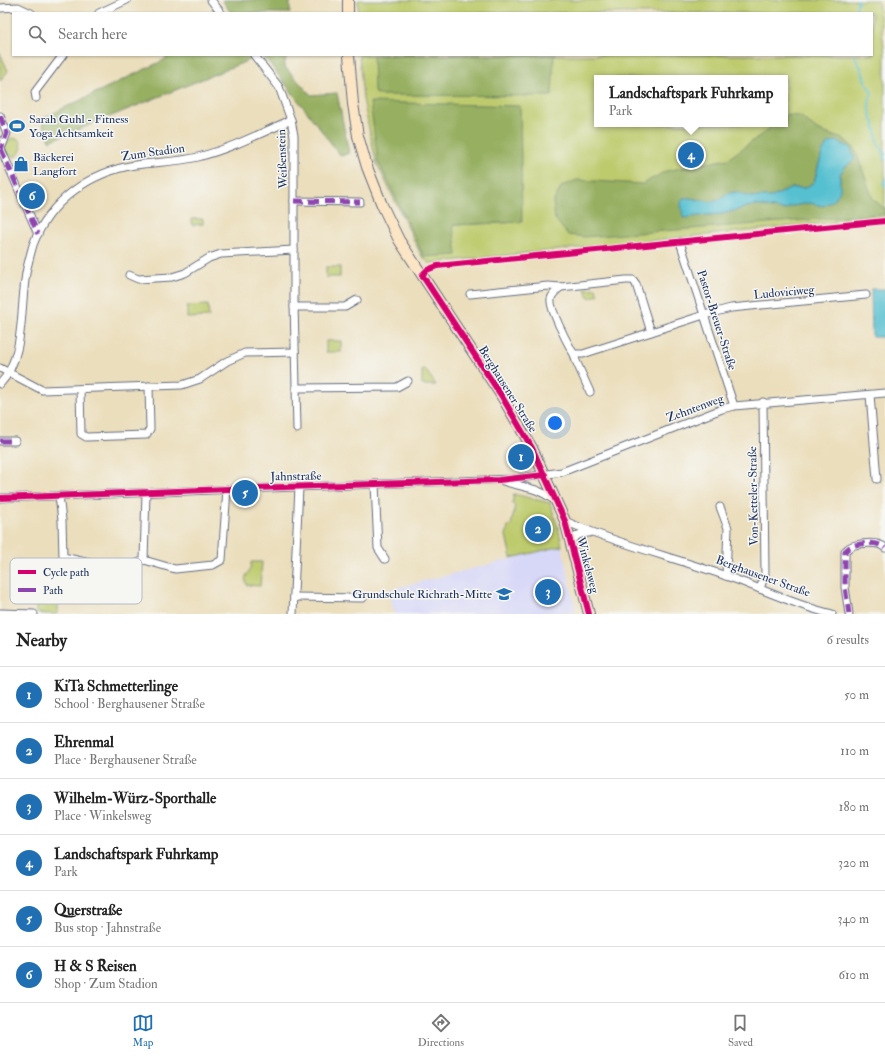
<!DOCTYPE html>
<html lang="en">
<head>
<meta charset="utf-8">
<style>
	body { margin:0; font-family:"IM FELL Double Pica",serif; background:#f2f2f2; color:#222 }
	.you { position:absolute; left:555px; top:423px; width:14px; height:14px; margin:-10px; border:3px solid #fff; border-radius:50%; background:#1a73e8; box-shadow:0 0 0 6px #1a73e833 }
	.badge { display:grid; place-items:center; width:26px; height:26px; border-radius:50%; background:#1f6fb2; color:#fff; font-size:13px; font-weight:700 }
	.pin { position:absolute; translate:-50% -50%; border:2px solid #fff; box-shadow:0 1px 4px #0006 }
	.popup { position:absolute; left:594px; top:75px; width:194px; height:52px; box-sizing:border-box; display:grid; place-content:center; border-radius:0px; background:#fff; filter:drop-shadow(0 1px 3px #0005); font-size:13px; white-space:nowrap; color:#767676 }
	.popup b { font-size:15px; color:#222 }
	.popup::after { content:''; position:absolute; left:50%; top:100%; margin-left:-8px; border:8px solid transparent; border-top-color:#fff }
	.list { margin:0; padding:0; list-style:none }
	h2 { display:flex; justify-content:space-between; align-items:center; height:52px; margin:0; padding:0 16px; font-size:17px }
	h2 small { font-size:13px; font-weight:400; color:#767676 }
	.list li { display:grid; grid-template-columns:26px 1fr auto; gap:12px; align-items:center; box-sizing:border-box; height:56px; padding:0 16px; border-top:1px solid #e0e0e0 }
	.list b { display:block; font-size:15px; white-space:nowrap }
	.list p { margin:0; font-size:13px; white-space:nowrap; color:#767676 }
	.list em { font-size:13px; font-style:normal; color:#767676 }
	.icon { flex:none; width:22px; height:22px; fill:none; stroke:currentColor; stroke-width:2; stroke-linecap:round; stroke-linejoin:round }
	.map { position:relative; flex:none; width:885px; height:614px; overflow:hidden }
	.search { position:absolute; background:#fff; box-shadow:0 1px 3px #0004; left:12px; right:12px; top:12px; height:44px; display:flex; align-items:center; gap:10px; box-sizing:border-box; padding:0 14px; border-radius:0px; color:#767676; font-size:15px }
	.sheet { height:388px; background:#fff }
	nav { display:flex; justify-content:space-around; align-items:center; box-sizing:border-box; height:56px; border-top:1px solid #e0e0e0; background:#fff; font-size:11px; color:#767676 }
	nav a { display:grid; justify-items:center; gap:2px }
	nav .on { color:#1f6fb2 }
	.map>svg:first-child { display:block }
	.built { fill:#d7d7f8 }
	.green { fill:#becb6d; stroke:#6c7d66; fill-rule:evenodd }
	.forest { fill:#96af60; stroke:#586f5f; fill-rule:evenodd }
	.water { fill:#55c0d0; stroke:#387897 }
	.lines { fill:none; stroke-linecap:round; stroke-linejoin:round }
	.stream { stroke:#55c0d0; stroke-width:2 }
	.street-casing { stroke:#646c7f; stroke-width:9 }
	.secondary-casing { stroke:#646c7f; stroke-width:12 }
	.street { stroke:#fff; stroke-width:7 }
	.secondary { stroke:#fce5c4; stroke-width:10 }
	.quiet { stroke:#8e44ad; stroke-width:5; stroke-dasharray:10 5; stroke-linecap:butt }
	.cycleway-casing { stroke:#f6f6f2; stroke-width:8 }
	.cycleway { stroke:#d6006c; stroke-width:6 }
	.labels { text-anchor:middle; stroke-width:3; stroke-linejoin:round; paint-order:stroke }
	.poi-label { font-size:12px; fill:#1b2f5e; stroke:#f6f6f2; text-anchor:start }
	.street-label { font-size:12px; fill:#1b2f5e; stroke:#f6f6f2 }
	.key { fill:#f6f6f2; stroke:#b4bac6; stroke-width:1 }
	.key-label { font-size:11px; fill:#1b2f5e }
</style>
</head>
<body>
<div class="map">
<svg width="885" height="614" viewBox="0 0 885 614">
	<rect width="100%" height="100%" fill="#f6f6f2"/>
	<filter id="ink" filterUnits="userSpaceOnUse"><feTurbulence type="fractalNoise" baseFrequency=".025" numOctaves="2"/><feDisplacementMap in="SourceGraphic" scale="8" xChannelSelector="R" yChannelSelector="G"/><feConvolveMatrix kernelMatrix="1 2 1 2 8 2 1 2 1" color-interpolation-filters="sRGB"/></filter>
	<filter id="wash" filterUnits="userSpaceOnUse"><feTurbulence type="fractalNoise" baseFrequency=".012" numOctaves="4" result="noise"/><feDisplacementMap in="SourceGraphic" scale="16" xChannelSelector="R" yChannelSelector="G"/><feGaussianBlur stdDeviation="0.9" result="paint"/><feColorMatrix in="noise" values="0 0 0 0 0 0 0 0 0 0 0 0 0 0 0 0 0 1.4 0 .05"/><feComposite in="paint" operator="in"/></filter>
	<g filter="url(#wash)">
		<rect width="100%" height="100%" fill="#ebdebc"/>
		<!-- built -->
		<path class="built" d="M 562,546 L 576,611 L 564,614 L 395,614 L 388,590 Z"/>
		<!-- green -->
		<g class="green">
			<path d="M 358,0 L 878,0 L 885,54 L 885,217 L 429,263 L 422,257 L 376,162 L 363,99 L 359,55 L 872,55 L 872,13 L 358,13 ZM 597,78 L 785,78 L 785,124 L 597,124 ZM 378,161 L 522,222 L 453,225 L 424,257 Z"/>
			<path d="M 0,53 L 8,71 L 0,81 Z"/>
			<path d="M 11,138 L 18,139 L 21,143 L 20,145 L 22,148 L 20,152 L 20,153 L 14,157 L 4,152 L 4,147 Z"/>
			<path d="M 192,219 L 203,219 L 203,224 L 192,225 Z"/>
			<rect x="326" y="267" width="14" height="10"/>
			<path d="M 596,288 L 598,295 L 589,298 L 585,289 Z"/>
			<path d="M 208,305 L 209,317 L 187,318 L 187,306 Z"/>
			<rect x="326" y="341" width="15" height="11"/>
			<path d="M 422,369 L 425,369 L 436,385 L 422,385 Z"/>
			<path d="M 514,494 L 550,503 L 558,527 L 562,546 L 511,558 L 506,535 L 508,526 L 511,526 L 515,505 L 512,504 Z"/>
			<path d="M 251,562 L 262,562 L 260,586 L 247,585 C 243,575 247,577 250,569 C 251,569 251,562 251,562 Z"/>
			<path d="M 46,585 L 53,585 L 58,590 L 58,614 L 42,614 L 36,612 L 36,589 L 39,586 Z"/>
		</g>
		<!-- forest -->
		<g class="forest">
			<path d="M 222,0 L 290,0 L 290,13 L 231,13 Z"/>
			<path d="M 171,55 L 249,55 L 252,59 L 50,141 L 41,119 L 162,61 Z"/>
			<path d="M 263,55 L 287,55 L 284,66 L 311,95 L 337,93 L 349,153 L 341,156 Z"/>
			<path d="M 373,55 L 554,55 L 552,96 L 379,95 L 374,92 Z"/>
			<path d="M 370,102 L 520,106 L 522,222 L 453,225 L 457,255 L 424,257 L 378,161 Z"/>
			<path d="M 785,115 L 800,116 L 817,130 L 845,140 L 855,149 L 873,199 L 885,209 L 885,214 L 585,237 L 568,235 L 555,219 L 553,202 L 562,186 L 577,180 L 643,184 L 666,171 L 728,159 L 769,129 L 773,124 L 785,124 ZM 836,141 L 845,167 L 840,174 L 840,182 L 824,206 L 810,203 L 792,206 L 784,210 L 755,205 L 722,214 L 707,215 L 690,198 L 711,202 L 719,200 L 730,193 L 736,192 L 751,197 L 772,197 L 792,188 L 805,188 L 814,182 L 822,153 L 828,144 Z"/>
		</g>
		<!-- water -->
		<g class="water">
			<path d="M 836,141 L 850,147 L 855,159 L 845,167 L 840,174 L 840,191 L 834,200 L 823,206 L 810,203 L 792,206 L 784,210 L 755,205 L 722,214 L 707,215 L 683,218 L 681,203 L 683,198 L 690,198 L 711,202 L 719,200 L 729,193 L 736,192 L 751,197 L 772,197 L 792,188 L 805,188 L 814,182 L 822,153 L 827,144 Z"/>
			<path d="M 871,289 L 885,289 L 885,337 L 872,337 Z"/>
		</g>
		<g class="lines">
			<!-- stream -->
			<g class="stream">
				<path d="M 855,13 L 858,0"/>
				<path d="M 854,55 C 858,61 863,72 864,78 C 865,83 870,88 872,93 L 869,101 L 871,118 L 874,122 L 878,143 L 884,153 L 885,159"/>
				<path d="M 885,180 L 884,183 L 885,187"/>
			</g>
		</g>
	</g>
	<g filter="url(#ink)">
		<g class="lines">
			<defs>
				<g id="street">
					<path d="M 211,0 L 221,13"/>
					<path d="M 0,8 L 18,7 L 31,13"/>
					<path d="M 99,13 L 127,0"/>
					<path d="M 254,55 L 279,87 L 291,120 L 294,136 L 294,303 L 297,429"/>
					<path d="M 36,98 L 35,92 L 63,55"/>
					<path d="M 0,116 L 7,133 L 1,149"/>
					<path d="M 1,149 L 38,234"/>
					<path d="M 294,201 L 360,202"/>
					<path d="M 680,242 L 734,406"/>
					<path d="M 129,275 L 138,279 L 172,277 L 185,273 L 209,258 L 221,254 L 294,250"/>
					<path d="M 561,287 C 557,290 552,294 551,299 C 549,308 567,342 572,351 L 574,354 L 583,354 L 704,315 L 731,308 L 866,295"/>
					<path d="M 470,294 L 548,286 L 561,287 L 626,280 L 633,280 L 636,284 L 651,332"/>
					<path d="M 294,307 L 345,307 L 357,300"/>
					<path d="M 574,354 L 576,361 L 590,392"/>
					<path d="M 0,368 L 42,390 L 182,385 L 200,379 L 227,361 L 245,353 L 295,352"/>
					<path d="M 0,384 C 27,355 19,304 27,268 C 29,260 31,252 33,245 C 49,201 90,172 135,165 C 156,162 178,162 198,157 C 230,149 261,133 291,120"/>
					<path d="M 296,388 L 397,387 L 408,381"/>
					<path d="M 80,389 L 81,434 L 86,437 L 146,435 L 150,429 L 149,386"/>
					<path d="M 870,395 L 877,479"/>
					<path d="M 0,441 L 15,441"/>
					<path d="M 503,481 C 524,488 535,486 554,500"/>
					<path d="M 375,484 L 378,548 L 385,559"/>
					<path d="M 59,496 L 62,520 L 63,557 L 90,563 L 95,567 L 108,570 L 123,570 L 144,560 L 175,569 L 213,565 L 222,560 L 227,489"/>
					<path d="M 0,498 L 513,479 L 562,472 L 722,409 L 734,406 L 885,393"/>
					<path d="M 720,507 L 728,528 L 726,576"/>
					<path d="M 565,521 C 617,544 673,557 726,576 C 761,588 796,606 832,614"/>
					<path d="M 570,542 C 577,535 580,533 589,533"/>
					<path d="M 144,560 L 146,493"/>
					<path d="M 760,589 L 765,574 L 763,402"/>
					<path d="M 294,597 L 363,598"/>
					<path d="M 0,613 L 34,614"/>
					<path d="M 293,614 L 299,487"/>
					<path d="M 849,614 L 845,587 L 845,551 C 847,550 848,548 850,547 C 858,543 879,541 885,548"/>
				</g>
				<g id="secondary">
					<path d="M 348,0 L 348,13"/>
					<path d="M 349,55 L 353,104 L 358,136 L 367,167 L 382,205 L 399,240 L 501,395 L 532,448 L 565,521 L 589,614"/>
				</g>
			</defs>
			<!-- street casing -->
			<use href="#street" class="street-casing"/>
			<!-- secondary casing -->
			<use href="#secondary" class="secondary-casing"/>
			<!-- street -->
			<use href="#street" class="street"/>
			<!-- secondary -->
			<use href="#secondary" class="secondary"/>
			<!-- quiet -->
			<g class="quiet">
				<path d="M 0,116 L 7,133 L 1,149"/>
				<path d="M 1,149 L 38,234"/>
				<path d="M 294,201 L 360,202"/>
				<path d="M 0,441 L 15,441"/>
				<path d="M 849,614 L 845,587 L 845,551 C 847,550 848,548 850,547 C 858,543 879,541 885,548"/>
			</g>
			<defs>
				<g id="cycleway">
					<path d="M 0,498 L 254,488 L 499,480 L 545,475"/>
					<path d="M 589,614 L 565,521 L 532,448 L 501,395 L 422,275 L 427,270 L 437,266 L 885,221"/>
				</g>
			</defs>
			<!-- cycleway casing -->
			<use href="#cycleway" class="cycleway-casing"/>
			<!-- cycleway -->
			<use href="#cycleway" class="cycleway"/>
		</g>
	</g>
	<!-- icons -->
	<defs>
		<symbol id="stadium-bare" viewBox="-9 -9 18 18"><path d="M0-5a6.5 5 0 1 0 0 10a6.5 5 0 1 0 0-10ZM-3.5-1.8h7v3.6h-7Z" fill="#1f6fb2" stroke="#f6f6f2" stroke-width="2.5" paint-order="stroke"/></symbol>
		<symbol id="shop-bare" viewBox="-9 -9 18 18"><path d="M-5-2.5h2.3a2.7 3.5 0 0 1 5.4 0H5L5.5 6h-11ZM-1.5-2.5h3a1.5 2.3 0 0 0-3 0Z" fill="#1f6fb2" stroke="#f6f6f2" stroke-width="2.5" paint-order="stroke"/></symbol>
		<symbol id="school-bare" viewBox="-9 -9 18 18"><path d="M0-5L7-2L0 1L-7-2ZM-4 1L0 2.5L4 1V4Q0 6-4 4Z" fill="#1f6fb2" stroke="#f6f6f2" stroke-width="2.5" paint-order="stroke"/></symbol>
	</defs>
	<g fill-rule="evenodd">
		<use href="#stadium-bare" x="6" y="115" width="22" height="22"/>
		<use href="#shop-bare" x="10" y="153" width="22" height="22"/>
		<use href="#school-bare" x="493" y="583" width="22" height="22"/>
	</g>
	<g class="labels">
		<!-- poi labels -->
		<g class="poi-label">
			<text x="29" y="123">Sarah Guhl - Fitness<tspan x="29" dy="14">Yoga Achtsamkeit</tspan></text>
			<text x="33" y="161">Bäckerei<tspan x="33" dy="14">Langfort</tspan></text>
			<text x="492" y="598" text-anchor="end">Grundschule Richrath-Mitte</text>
		</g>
		<!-- street labels -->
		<g class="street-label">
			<text transform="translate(153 152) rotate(-8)" y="4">Zum Stadion</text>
			<text transform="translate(282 159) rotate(-92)" y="4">Weißenstein</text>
			<text transform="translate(784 292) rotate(-5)" y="4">Ludoviciweg</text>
			<text transform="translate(717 320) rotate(72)" y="4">Pastor-Breuer-Straße</text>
			<text transform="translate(508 389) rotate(58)" y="4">Berghausener Straße</text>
			<text transform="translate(695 408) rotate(-20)" y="4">Zehntenweg</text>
			<text transform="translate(296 476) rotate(-1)" y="4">Jahnstraße</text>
			<text transform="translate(753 496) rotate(-91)" y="4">Von-Ketteler-Straße</text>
			<text transform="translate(588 565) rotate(75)" y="4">Winkelsweg</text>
			<text transform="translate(763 576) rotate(20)" y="4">Berghausener Straße</text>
		</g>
	</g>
	<!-- legend -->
	<rect x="10" y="558" width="132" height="46" rx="6" class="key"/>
	<rect x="18" y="570" width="18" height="4" fill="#d6006c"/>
	<rect x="18" y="588" width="18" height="4" fill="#8e44ad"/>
	<g class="key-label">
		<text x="43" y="576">Cycle path</text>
		<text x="43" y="594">Path</text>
	</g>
</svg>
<div class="you"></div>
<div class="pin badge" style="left:521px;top:457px">1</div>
<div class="pin badge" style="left:538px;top:529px">2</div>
<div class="pin badge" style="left:548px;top:592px">3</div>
<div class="pin badge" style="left:691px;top:155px">4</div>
<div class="popup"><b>Landschaftspark Fuhrkamp</b>Park</div>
<div class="pin badge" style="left:245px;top:493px">5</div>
<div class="pin badge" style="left:32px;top:196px">6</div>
<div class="search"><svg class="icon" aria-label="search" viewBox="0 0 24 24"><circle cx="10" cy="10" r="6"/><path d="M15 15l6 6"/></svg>Search here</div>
</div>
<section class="sheet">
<h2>Nearby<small>6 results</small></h2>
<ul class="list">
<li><span class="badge">1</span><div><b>KiTa Schmetterlinge</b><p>School · Berghausener Straße</p></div><em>50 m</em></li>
<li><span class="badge">2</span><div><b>Ehrenmal</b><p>Place · Berghausener Straße</p></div><em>110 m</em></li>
<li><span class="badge">3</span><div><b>Wilhelm-Würz-Sporthalle</b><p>Place · Winkelsweg</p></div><em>180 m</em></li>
<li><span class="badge">4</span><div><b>Landschaftspark Fuhrkamp</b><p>Park</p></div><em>320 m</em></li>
<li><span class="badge">5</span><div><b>Querstraße</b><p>Bus stop · Jahnstraße</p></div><em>340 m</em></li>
<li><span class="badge">6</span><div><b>H &amp; S Reisen</b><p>Shop · Zum Stadion</p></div><em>610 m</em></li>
</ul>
</section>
<nav>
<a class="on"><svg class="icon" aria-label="map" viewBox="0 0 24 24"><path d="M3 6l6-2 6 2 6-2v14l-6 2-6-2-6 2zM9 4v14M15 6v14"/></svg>Map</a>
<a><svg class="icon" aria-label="directions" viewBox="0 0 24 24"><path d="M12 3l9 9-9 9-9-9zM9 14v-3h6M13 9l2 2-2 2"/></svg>Directions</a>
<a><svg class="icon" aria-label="saved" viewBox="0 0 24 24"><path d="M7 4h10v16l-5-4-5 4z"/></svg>Saved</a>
</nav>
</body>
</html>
